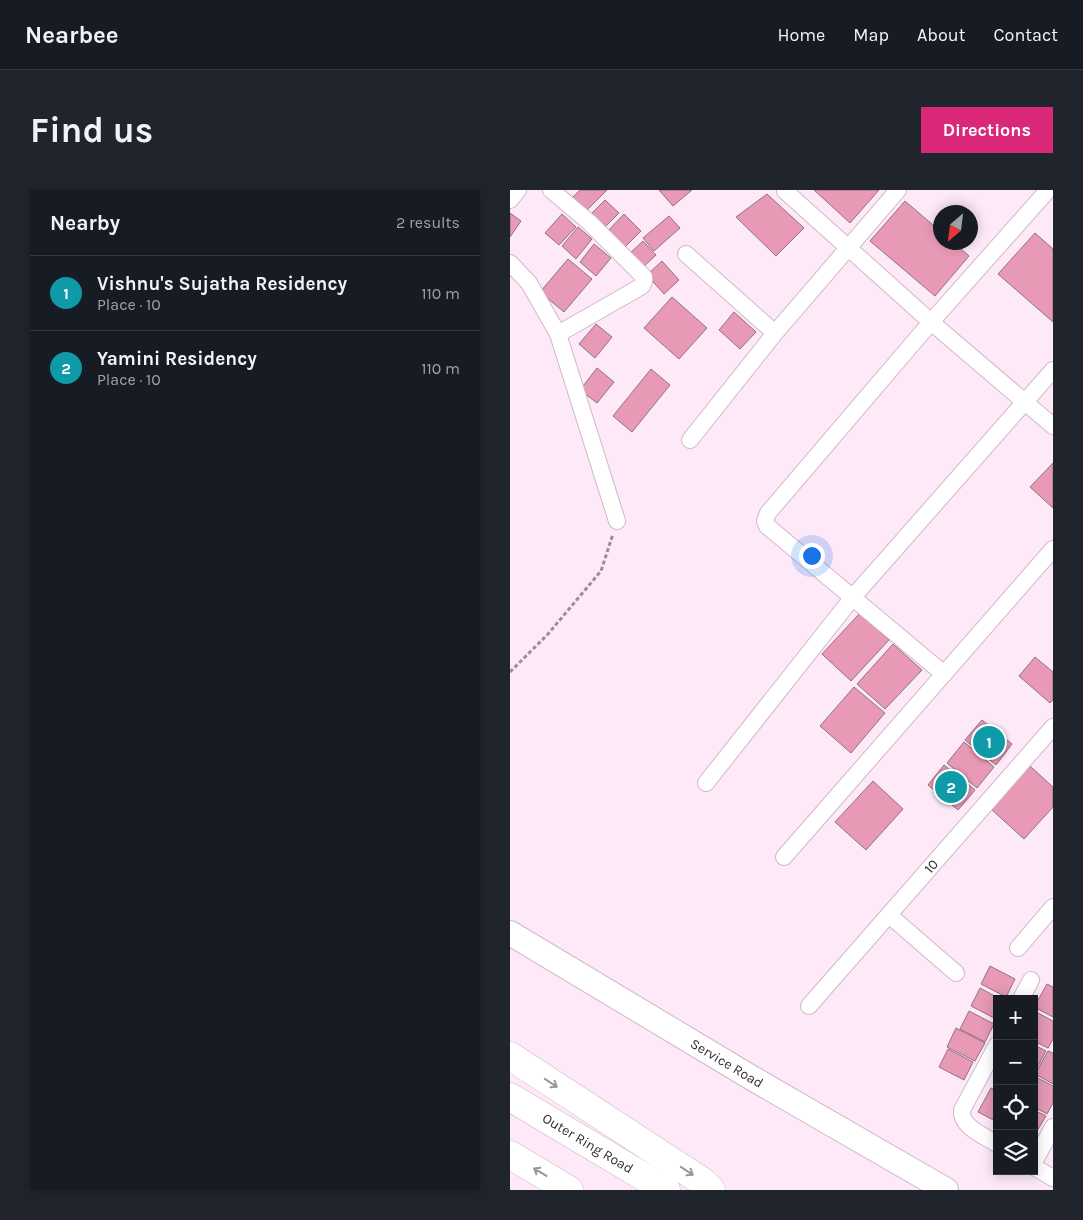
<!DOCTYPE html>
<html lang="en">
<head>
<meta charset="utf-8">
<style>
	body { margin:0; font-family:Karla,sans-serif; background:#20242c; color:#f1f3f6 }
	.controls { position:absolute; right:15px; bottom:15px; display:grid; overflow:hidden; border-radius:0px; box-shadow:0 2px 12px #0003 }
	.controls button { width:45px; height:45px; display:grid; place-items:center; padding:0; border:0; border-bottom:1px solid #363941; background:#171b24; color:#f1f3f6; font:25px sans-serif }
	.compass { position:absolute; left:423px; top:15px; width:45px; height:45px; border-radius:50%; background:#171b24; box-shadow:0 2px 12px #0003; rotate:208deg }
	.you { position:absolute; left:301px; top:365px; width:18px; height:18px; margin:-12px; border:4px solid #fff; border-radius:50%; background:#1a73e8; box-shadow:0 0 0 8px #1a73e833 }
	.badge { display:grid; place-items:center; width:32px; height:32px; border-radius:50%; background:#db2777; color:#fff; font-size:16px; font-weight:700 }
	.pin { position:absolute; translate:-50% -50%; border:2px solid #fff; box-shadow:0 1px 5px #0006 }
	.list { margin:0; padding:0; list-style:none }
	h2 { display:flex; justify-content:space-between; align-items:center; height:65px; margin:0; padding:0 20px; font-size:21px }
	h2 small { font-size:16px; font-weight:400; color:#9ea1a6 }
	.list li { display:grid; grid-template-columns:32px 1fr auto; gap:15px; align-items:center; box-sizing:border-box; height:75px; padding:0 20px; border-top:1px solid #363941 }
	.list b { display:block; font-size:19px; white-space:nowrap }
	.list p { margin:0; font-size:16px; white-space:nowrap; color:#9ea1a6 }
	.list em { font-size:16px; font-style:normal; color:#9ea1a6 }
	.icon { flex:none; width:28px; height:28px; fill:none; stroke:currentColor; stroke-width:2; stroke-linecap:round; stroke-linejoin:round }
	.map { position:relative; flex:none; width:543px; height:1000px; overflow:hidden; border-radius:0px }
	header { display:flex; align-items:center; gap:30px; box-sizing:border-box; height:70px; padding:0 25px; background:#171b24; border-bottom:1px solid #363941 }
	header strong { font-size:24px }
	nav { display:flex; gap:28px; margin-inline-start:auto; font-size:18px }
	.intro { display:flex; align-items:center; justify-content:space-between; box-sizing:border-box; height:120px; padding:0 30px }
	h1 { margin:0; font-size:35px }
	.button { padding:12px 22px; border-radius:0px; background:#db2777; color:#fff; font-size:18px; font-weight:700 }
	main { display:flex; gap:30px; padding:0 30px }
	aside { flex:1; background:#171b24; border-radius:0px; box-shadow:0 2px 12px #0003 }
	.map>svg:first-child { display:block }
	.building { fill:#e799b5; stroke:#8f747d }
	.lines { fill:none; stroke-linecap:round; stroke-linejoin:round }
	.street-casing { stroke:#d0b8c9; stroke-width:18 }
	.secondary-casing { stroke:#d0b8c9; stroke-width:26 }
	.highway-casing { stroke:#d0b8c9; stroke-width:29 }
	.path { stroke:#9c8e99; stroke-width:3; stroke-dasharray:4 2.5; stroke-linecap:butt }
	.street { stroke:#fff; stroke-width:16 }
	.secondary { stroke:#fff; stroke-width:24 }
	.highway { stroke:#fff; stroke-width:28 }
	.oneway { stroke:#9a9598 }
	.labels { text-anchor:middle; stroke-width:4; stroke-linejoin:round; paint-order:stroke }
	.street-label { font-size:14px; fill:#342b32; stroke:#fff }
</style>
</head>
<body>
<header>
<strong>Nearbee</strong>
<nav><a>Home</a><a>Map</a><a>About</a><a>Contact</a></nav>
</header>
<div class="intro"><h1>Find us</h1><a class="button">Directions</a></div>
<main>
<aside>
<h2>Nearby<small>2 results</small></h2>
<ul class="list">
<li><span class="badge" style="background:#0f9aa8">1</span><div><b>Vishnu's Sujatha Residency</b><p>Place · 10</p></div><em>110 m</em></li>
<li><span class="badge" style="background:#0f9aa8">2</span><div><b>Yamini Residency</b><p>Place · 10</p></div><em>110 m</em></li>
</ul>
</aside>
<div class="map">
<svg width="543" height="1000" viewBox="0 0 543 1000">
	<rect width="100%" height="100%" fill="#fde9f8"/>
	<!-- building -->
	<g class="building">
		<path d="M 70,0 L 97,0 L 74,23 L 60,10 Z"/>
		<path d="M 149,0 L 182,0 L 163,16 Z"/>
		<path d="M 304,0 L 369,0 L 340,33 Z"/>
		<path d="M 257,4 L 294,38 L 266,66 L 226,27 Z"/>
		<path d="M 95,10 L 109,23 L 90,42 L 77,28 Z"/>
		<path d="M 395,11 L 430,41 L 430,52 L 443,52 L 459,66 L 425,106 L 360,51 Z"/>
		<path d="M 0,23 L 11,31 L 0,47 Z"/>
		<path d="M 52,24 L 66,37 L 49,55 L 35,43 Z"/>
		<path d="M 114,24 L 131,41 L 114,58 L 97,42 Z"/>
		<path d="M 159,26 L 170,38 L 144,61 L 133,48 Z"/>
		<path d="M 68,37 L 82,49 L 66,69 L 52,56 Z"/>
		<path d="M 525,43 L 543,59 L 543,132 L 488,84 Z"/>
		<path d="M 133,51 L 146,65 L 130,80 L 117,66 Z"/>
		<path d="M 84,54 L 101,68 L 86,86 L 70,72 Z"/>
		<path d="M 58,69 L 82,89 L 54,122 L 30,102 Z"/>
		<path d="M 152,71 L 169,90 L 154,104 L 137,85 Z"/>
		<path d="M 162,107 L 197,138 L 169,169 L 134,138 Z"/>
		<path d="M 224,122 L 246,142 L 230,159 L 209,140 Z"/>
		<path d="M 86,134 L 102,147 L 85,168 L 69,154 Z"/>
		<path d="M 87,178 L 104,192 L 87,213 L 70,200 Z"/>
		<path d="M 141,179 L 160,195 L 122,242 L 103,226 Z"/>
		<path d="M 543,273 L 543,318 L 520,297 Z"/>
		<path d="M 350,423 L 379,450 L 341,491 L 312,464 Z"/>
		<path d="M 383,454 L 412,480 L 375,519 L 347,494 Z"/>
		<path d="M 525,467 L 543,482 L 543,510 L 540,513 L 509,486 Z"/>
		<path d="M 344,497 L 375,523 L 341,563 L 310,536 Z"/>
		<path d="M 472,530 L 502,554 L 486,575 L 455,550 Z"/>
		<path d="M 454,552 L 484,577 L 467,598 L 437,573 Z"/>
		<path d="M 434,575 L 465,600 L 448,620 L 418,595 Z"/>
		<path d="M 520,576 L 543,597 L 543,617 L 514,649 L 481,619 Z"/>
		<path d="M 363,591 L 393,619 L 356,660 L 325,632 Z"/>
		<path d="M 480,776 L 505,789 L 496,807 L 471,794 Z"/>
		<path d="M 537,794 L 543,797 L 543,827 L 524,817 Z"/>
		<path d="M 470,798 L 490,809 L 487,809 L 486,829 L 461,816 Z"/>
		<path d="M 459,821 L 484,834 L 475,852 L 450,839 Z"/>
		<path d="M 524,821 L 543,831 L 543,849 L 538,858 L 524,851 Z"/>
		<path d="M 446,838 L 475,853 L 465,871 L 437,857 Z"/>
		<path d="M 524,855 L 536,861 L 524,883 Z"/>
		<path d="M 438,859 L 463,872 L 454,890 L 429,877 Z"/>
		<path d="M 538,861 L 543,863 L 543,894 L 525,884 Z"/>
		<path d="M 524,886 L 543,896 L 543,913 L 537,924 L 524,917 Z"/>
		<path d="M 481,898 L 487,901 L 487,932 L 468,922 Z"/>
		<path d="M 524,920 L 536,926 L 524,946 Z"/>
	</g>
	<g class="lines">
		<defs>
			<g id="street">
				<path d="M 41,0 L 80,33 L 134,87 L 134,91 L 132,96 L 48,144"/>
				<path d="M 275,1 L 421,132 L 543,236"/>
				<path d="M 0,10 L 8,0"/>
				<path d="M 176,64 L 265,143"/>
				<path d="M 0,73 L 19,93 L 48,144 L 107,331"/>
				<path d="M 180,250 L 265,143 L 388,0"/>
				<path d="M 434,484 L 257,336 L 255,331 L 258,323 L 421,132 L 538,0"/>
				<path d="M 196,593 L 343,407 L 543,180"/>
				<path d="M 274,667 L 543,359"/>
				<path d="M 379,725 L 446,783"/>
				<path d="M 508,758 L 543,717"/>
				<path d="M 511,809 L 521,790"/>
				<path d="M 299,816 L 543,537"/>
				<path d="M 487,855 L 452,920 C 450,937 475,946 487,954"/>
				<path d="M 524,972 L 543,937"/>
				<path d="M 524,977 L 543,988"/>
			</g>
			<path id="secondary" d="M 0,743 L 242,888 L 436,1000"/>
			<g id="highway">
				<path d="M 0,866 L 193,992 L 201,1000"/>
				<path d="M 0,907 L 156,1000"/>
				<path d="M 0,965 L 59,1000"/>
			</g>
		</defs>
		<!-- street casing -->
		<use href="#street" class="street-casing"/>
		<!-- secondary casing -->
		<use href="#secondary" class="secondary-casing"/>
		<!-- highway casing -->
		<use href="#highway" class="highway-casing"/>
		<!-- path -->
		<path class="path" d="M 0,482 L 38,444 L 91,381 L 103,344"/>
		<!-- street -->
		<use href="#street" class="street"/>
		<!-- secondary -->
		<use href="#secondary" class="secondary"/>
		<!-- highway -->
		<use href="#highway" class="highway"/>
	</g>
	<!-- one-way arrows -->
	<defs><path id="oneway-shaft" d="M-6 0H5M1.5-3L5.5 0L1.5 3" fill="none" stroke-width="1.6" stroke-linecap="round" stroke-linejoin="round" transform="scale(1.25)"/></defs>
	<g class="oneway">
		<use href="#oneway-shaft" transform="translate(41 893) rotate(33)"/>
		<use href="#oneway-shaft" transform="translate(177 981) rotate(33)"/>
		<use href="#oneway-shaft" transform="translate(30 982) rotate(-149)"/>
	</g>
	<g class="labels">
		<!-- street labels -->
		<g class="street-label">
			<text transform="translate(421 676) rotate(-49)" y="5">10</text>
			<text transform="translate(217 873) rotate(31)" y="5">Service Road</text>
			<text transform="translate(78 953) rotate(31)" y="5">Outer Ring Road</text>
		</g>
	</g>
</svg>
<div class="controls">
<button>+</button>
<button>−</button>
<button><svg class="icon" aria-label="locate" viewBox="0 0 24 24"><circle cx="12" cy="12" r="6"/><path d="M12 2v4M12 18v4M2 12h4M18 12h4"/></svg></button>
<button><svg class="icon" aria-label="layers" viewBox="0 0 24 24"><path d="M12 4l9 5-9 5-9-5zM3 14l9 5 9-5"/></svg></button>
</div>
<svg class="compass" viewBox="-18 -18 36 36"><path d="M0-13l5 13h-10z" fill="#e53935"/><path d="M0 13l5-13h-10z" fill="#9ea1a6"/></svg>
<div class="you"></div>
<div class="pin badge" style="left:479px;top:552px;background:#0f9aa8">1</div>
<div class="pin badge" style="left:441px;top:597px;background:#0f9aa8">2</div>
</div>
</main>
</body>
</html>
